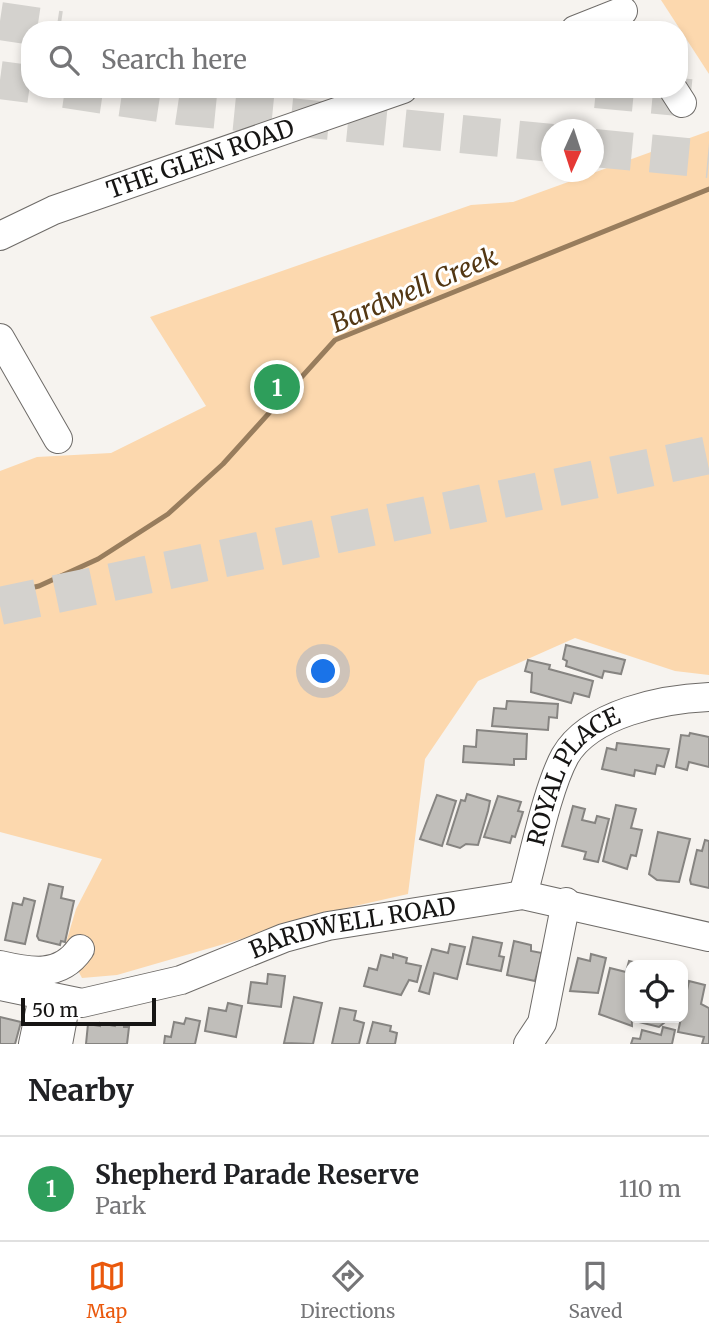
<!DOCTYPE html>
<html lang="en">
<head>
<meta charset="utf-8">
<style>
	body { margin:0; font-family:Merriweather,serif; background:#f6f6f6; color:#202124 }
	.controls { position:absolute; right:21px; bottom:21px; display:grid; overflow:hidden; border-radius:14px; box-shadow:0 4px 10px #0003 }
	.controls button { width:63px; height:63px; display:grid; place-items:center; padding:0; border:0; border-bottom:2px solid #e0e0e0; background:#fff; color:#202124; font:35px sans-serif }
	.compass { position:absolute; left:541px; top:119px; width:63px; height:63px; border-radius:50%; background:#fff; box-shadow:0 4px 10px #0003; rotate:183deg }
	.scale { position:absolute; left:21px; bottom:18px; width:135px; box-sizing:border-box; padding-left:7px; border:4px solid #161514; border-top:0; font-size:19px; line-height:24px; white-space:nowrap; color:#161514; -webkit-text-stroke:5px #fff; paint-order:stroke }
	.you { position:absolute; left:324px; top:672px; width:24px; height:24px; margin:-18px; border:5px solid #fff; border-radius:50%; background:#1a73e8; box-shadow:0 0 0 10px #1a73e833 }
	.badge { display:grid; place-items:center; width:46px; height:46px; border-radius:50%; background:#ea580c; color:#fff; font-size:23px; font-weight:700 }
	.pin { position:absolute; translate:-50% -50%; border:4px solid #fff; box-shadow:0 2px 7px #0006 }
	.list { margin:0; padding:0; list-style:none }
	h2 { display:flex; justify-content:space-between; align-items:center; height:91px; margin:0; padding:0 28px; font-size:30px }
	h2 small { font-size:23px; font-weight:400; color:#757577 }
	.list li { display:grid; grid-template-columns:46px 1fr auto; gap:21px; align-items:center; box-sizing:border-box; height:105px; padding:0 28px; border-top:2px solid #e0e0e0 }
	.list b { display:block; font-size:26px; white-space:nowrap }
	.list p { margin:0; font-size:23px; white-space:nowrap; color:#757577 }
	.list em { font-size:23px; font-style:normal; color:#757577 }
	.icon { flex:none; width:38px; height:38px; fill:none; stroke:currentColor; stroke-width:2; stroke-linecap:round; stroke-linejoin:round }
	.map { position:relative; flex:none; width:709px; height:1044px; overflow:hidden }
	.search { position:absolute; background:#fff; box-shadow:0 4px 10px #0003; left:21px; right:21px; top:21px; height:77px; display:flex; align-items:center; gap:18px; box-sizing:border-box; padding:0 24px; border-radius:28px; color:#757577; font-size:26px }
	.sheet { height:196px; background:#fff }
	nav { display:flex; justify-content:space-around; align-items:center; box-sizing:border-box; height:98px; border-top:2px solid #e0e0e0; background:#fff; font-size:19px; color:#757577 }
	nav a { display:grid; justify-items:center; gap:4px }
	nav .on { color:#ea580c }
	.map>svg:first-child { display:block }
	.green { fill:#fcd8ae }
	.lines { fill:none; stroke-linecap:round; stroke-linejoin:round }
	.stream { stroke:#987d5d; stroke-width:5 }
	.building { fill:#c0beba; stroke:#868481; stroke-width:2 }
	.highway-tunnel { stroke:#d4d2ce; stroke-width:38; stroke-dasharray:38 19; stroke-linecap:butt }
	.minor-casing { stroke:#6e6b68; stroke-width:30 }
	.minor { stroke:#fff; stroke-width:28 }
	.labels { text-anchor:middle; stroke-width:6; stroke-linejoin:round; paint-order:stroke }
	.street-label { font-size:24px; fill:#161514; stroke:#fff }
	.water-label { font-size:26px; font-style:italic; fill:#533713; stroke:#fff }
</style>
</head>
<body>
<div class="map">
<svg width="709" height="1044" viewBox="0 0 709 1044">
	<rect width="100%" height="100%" fill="#f6f3ef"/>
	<!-- green -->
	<g class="green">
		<path d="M 661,0 L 709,0 L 709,74 Z"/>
		<path d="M 709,131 L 709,675 L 675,671 L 575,638 L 478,681 L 425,759 L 408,894 L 355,906 L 117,975 L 82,978 L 65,946 L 76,909 L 102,859 L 0,832 L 0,471 L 37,457 L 111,453 L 206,406 L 150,317 L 471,205 L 513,202 Z"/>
	</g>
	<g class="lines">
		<!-- stream -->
		<path class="stream" d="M 0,595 L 39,586 L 98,559 L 168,514 L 223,464 L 335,340 L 709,189"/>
	</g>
	<!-- building -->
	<g class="building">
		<path d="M 566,645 L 625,660 L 621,674 L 604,671 L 602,678 L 566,666 L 567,661 L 563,659 Z"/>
		<path d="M 528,660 L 550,665 L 549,669 L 593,681 L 589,697 L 574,693 L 571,703 L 531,692 L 532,673 L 525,671 Z"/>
		<path d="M 507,701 L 558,704 L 557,718 L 549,717 L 548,730 L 492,726 L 494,708 L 506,709 Z"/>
		<path d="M 477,730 L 527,734 L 526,759 L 514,759 L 514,765 L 463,762 L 464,746 L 476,747 Z"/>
		<path d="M 690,733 L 709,737 L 709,767 L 689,762 L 687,770 L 676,767 L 681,735 L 689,736 Z"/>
		<path d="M 617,743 L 669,749 L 664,767 L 657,765 L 655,774 L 635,770 L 634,776 L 602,769 L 607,748 L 616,750 Z"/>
		<path d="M 467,794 L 490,801 L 488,811 L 478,845 L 466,844 L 460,848 L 447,844 L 461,800 L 465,801 Z"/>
		<path d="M 437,795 L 456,801 L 442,846 L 420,839 Z"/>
		<path d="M 498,796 L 521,802 L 518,811 L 523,812 L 515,837 L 512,836 L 510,843 L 484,837 Z"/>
		<path d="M 616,805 L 636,809 L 631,828 L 642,830 L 636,856 L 631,855 L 627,869 L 603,861 Z"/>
		<path d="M 573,806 L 585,809 L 582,820 L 595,823 L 597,816 L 609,819 L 598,862 L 584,859 L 586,852 L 562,846 Z"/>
		<path d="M 658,832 L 690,839 L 679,882 L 657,880 L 649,874 Z"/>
		<path d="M 705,840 L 709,841 L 709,888 L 691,884 L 690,880 L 697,850 L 702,851 Z"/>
		<path d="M 49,884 L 63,887 L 61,898 L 74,901 L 65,942 L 61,941 L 60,945 L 39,940 L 37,936 Z"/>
		<path d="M 24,898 L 35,901 L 25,944 L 5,940 L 13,903 L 22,905 Z"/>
		<path d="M 473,937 L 502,943 L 499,956 L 504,957 L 501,971 L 467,964 Z"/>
		<path d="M 514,941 L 531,945 L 531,951 L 542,953 L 535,981 L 507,975 Z"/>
		<path d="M 450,944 L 465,947 L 457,979 L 434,973 L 429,994 L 419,991 L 432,949 L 448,953 Z"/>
		<path d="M 393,954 L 407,958 L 406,963 L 421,966 L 417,982 L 409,980 L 401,995 L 364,986 L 369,968 L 377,970 L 381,955 L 393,958 Z"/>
		<path d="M 591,954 L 606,958 L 598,993 L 570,991 L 578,958 L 590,961 Z"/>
		<path d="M 629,961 L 646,965 L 630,965 L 632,1026 L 599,1014 L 610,968 L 626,972 Z"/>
		<path d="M 268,974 L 285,976 L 281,1007 L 248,1003 L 251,982 L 267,984 Z"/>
		<path d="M 689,981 L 705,985 L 701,1004 L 709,1008 L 709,1044 L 702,1044 L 704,1037 L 678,1032 Z"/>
		<path d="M 294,997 L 322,1003 L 313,1044 L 284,1043 Z"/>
		<path d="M 228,1003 L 242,1006 L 236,1037 L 205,1031 L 209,1008 L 226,1011 Z"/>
		<path d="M 340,1008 L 356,1011 L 354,1020 L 364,1023 L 359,1044 L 332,1044 Z"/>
		<path d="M 0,1017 L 21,1022 L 15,1044 L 0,1044 Z"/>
		<path d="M 186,1018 L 200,1021 L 195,1044 L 164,1044 L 165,1036 L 171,1037 L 174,1022 L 184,1024 Z"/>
		<path d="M 640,1018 L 670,1018 L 659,1027 L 639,1022 Z"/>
		<path d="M 373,1022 L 391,1026 L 390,1031 L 397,1033 L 395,1044 L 367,1044 Z"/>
		<path d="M 100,1023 L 115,1026 L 116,1023 L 124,1024 L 124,1027 L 129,1027 L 127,1044 L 86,1044 L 88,1024 L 100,1026 Z"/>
		<path d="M 663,1027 L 675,1030 L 672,1044 L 631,1044 L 633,1038 L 640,1039 L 642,1030 L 661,1035 Z"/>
	</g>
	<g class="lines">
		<!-- highway-tunnel -->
		<g class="highway-tunnel">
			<path d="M 0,21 L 60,30"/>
			<path d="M 0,80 L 30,84"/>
			<path d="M 65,89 L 179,106 L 552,143"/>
			<path d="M 596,89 L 709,100"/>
			<path d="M 594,148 L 709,159"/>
			<path d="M 0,606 L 709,455"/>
		</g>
		<defs>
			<g id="minor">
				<path d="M 575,30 L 623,11"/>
				<path d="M 673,89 L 682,103"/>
				<path id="s1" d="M 0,236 L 54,210 L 403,89"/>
				<path d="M 0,338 L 58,439"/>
				<path id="s2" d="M 523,895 C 534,856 547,789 565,756 C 590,713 663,699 709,697"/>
				<path d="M 0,965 C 30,972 60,978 80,949"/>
				<path id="s3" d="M 0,986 L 82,1003 L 181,980 L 284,938 L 328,926 L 523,895 L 709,937"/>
				<path d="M 33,1044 L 43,997"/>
				<path d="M 58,1044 L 66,1001"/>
				<path d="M 528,1044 L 542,1023 L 566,902"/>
			</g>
		</defs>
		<!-- minor casing -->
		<use href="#minor" class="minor-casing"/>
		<!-- minor -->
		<use href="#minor" class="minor"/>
	</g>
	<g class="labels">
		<!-- street labels -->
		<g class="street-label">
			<text dy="8" stroke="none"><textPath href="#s1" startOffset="215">THE GLEN ROAD</textPath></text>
			<text dy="8" stroke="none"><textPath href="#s2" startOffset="133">ROYAL PLACE</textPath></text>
			<text dy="8" stroke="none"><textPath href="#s3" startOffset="366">BARDWELL ROAD</textPath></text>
		</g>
		<!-- water labels -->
		<g class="water-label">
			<text transform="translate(414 290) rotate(-23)" y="9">Bardwell Creek</text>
		</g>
	</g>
</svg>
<div class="controls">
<button><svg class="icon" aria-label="locate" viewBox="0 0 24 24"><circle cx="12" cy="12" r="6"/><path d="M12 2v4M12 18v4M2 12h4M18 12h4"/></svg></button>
</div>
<svg class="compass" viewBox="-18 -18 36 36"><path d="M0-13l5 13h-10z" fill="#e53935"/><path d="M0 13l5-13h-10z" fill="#757577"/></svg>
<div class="scale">50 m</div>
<div class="you"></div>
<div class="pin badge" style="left:277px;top:387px;background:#2e9e5b">1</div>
<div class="search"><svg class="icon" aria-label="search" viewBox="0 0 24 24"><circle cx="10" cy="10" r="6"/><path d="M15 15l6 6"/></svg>Search here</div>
</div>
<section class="sheet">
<h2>Nearby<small></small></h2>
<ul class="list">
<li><span class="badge" style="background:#2e9e5b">1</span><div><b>Shepherd Parade Reserve</b><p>Park</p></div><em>110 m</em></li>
</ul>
</section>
<nav>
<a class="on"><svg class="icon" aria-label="map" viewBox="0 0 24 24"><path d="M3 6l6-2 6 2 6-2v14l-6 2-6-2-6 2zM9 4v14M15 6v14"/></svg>Map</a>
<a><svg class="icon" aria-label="directions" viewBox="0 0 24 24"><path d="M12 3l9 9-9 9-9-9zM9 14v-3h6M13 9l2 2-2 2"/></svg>Directions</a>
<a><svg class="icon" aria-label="saved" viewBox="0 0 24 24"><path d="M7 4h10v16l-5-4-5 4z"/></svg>Saved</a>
</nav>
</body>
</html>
